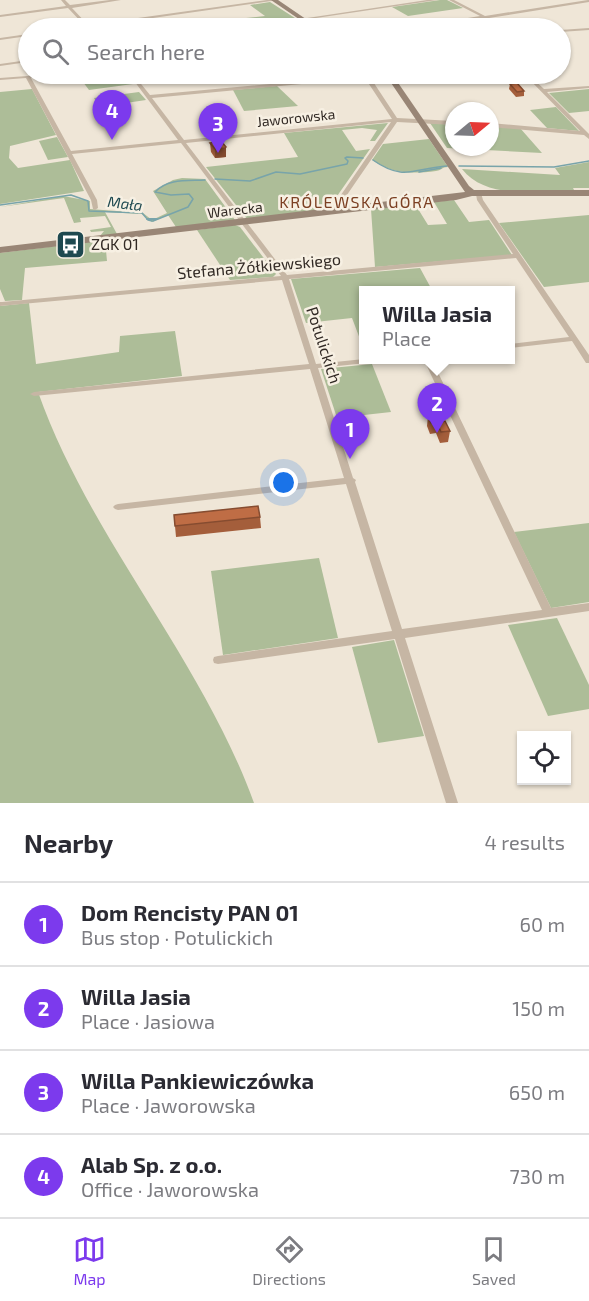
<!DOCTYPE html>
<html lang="en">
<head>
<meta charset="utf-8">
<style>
	body { margin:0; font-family:"Exo 2",sans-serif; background:#f2f2f3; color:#2b2b33 }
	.controls { position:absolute; right:18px; bottom:18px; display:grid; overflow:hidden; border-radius:0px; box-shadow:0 2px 4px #0004 }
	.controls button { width:54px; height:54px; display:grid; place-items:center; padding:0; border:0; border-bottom:2px solid #e1e1e2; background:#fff; color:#2b2b33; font:30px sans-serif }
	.compass { position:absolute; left:445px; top:102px; width:54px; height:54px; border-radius:50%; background:#fff; box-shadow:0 2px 4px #0004; rotate:71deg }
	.you { position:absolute; left:284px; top:483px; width:21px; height:21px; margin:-15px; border:4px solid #fff; border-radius:50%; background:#1a73e8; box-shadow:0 0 0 9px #1a73e833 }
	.badge { display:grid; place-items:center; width:39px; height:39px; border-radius:50%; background:#7c3aed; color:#fff; font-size:20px; font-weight:700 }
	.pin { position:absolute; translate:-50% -50px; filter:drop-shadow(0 2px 3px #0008) }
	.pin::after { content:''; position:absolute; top:32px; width:21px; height:18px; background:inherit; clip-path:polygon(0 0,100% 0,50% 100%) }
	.popup { position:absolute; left:359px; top:286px; width:156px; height:78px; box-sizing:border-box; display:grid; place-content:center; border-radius:0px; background:#fff; filter:drop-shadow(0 2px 4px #0005); font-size:20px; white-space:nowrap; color:#7c7c81 }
	.popup b { font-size:22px; color:#2b2b33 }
	.popup::after { content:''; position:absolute; left:50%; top:100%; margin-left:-12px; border:12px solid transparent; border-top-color:#fff }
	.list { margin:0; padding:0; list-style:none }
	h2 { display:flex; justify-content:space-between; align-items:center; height:78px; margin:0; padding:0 24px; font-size:26px }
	h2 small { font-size:20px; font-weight:400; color:#7c7c81 }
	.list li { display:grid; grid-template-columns:39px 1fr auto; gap:18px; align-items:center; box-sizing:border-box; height:84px; padding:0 24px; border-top:2px solid #e1e1e2 }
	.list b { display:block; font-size:22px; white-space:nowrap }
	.list p { margin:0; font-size:20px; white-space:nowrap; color:#7c7c81 }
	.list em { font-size:20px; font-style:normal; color:#7c7c81 }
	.icon { flex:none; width:33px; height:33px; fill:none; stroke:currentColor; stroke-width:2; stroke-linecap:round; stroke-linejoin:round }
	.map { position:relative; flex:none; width:589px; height:803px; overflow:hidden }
	.search { position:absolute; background:#fff; box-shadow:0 2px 4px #0004; left:18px; right:18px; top:18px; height:66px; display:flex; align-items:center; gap:15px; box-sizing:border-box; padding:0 21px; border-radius:33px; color:#7c7c81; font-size:22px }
	.sheet { height:414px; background:#fff }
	nav { display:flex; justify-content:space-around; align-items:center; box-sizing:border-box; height:84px; border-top:2px solid #e1e1e2; background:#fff; font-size:16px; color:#7c7c81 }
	nav a { display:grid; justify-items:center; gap:3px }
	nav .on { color:#7c3aed }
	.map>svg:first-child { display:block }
	.green { fill:#adbd98 }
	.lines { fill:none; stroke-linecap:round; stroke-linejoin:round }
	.stream-far1 { stroke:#78a4aa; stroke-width:1.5 }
	.stream { stroke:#78a4aa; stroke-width:2 }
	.street { fill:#c6b6a4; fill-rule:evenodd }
	.secondary { fill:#998676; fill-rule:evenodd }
	.wall { fill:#a45e3b }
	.shaded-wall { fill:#864c30 }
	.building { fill:#bf6d45; stroke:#864c30; stroke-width:1.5 }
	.labels { text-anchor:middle; stroke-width:5; stroke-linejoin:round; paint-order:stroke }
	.far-street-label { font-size:14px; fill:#322a25; stroke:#f7f0e3 }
	.far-water-label { font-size:15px; font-style:italic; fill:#1e4950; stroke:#f7f0e3 }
	.far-quarter-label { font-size:16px; letter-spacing:1.5px; fill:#7c4023; stroke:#f7f0e3 }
	.poi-label { font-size:16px; fill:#322a25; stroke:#f7f0e3; text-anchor:start }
	.street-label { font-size:16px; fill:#322a25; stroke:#f7f0e3 }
</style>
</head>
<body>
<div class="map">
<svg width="589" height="803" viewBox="0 0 589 803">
	<rect width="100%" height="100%" fill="#efe6d7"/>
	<!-- green -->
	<g class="green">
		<path d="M 440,0 L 447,0 L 463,8 L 408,16 L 392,7 Z"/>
		<path d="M 270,2 L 298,20 C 275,23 215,38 197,23 L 265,16 L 250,5 Z"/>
		<path d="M 127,75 L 133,84 L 89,90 L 83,82 Z"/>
		<path d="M 277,86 L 298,106 L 244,111 L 233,90 Z"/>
		<path d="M 32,89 L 56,135 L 10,146 L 9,158 L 18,168 L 70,160 L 84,191 L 0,204 L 0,92 Z"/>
		<path d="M 589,89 L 589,111 L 569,113 L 549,93 Z"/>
		<path d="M 139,92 L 146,100 L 99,107 L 94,98 Z"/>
		<path d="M 556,107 L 579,131 L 547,128 L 530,110 Z"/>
		<path d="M 388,123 L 375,141 L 370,141 L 377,130 L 362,128 L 342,130 L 356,151 L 370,149 L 328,209 L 247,219 L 206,167 L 298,157 L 284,133 Z"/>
		<path d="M 430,123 L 454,125 L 454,147 L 490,147 L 490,126 L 520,128 L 542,153 L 447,148 Z"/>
		<path d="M 57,137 L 68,157 L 48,160 L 39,141 Z"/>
		<path d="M 429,139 L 448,167 C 441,167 443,170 436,171 C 412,174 393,174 372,160 L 383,144 Z"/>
		<path d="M 589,162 L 589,188 L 573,188 L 574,190 C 538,190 487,201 462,169 L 560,175 L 555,168 Z"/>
		<path d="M 182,178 L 205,179 L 235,220 L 176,227 L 168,215 L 152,222 L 142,214 L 105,212 L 117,234 L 100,236 L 104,231 L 91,232 L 90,230 L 111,227 L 105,216 L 80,218 L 81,222 L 74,223 L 64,198 L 0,207 L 63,196 L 90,201 L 90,209 L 143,213 L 152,220 L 167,213 L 153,191 L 173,180 Z"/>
		<path d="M 454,200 L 469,222 L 489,220 L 512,255 L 375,267 L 371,209 L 415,204 L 428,225 L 447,224 L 434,202 Z"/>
		<path d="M 589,215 L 589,282 L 544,287 L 499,223 Z"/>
		<path d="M 235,225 L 240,227 L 276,274 L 273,277 L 230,280 L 197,230 Z"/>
		<path d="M 105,240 L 107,261 L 25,268 L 22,300 L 5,301 L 0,289 L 0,253 Z"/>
		<path d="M 420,268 L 432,290 L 364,290 L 363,347 L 352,318 L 306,323 L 291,279 Z"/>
		<path d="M 29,303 L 36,364 L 119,352 L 120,336 L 175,331 L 182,376 L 38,392 C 90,539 201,657 254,803 L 0,803 L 0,306 Z"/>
		<path d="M 372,364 L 391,412 L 337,418 L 321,369 Z"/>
		<path d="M 589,523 L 589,602 L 551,608 L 514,532 Z"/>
		<path d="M 319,558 L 338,638 L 223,655 L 211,571 Z"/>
		<path d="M 557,618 L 589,685 L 589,709 L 548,716 L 508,625 Z"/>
		<path d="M 394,640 L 424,736 L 378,743 L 352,647 Z"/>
	</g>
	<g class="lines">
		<!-- stream-far1 -->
		<g class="stream-far1">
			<path d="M 373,160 C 404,182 415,168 447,166"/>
			<path d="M 459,166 L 554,167 L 589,161"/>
			<path d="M 419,172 L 441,168"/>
			<path d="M 215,179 L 250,181 L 276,172 L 300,174 L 347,164 L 348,161 L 345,158 L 347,157 L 363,158"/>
			<path d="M 0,205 L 71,195 L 88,201 L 89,211 L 142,213 L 148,220 L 152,221"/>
			<path d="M 153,221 L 188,207 L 193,199 L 189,194 L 171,195 L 155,192 C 168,178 188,181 205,180"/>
		</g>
		<!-- stream -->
		<path class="stream" d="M 147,219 L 157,219"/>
		<!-- street -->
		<g class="street">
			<path d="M 61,0 L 65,0 L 70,5 L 110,0 L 121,0 L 72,8 L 88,25 L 267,0 L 278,0 L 90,27 L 91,28 L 71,28 L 71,27 L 84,25 L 68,8 L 0,17 L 0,15 L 66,6 Z"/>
			<path d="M 427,0 L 437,0 L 249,28 L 241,28 Z"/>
			<path d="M 449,0 L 454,0 L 485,16 L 588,0 L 589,0 L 589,2 L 489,18 L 508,27 L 508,28 L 504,28 L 484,18 L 411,28 L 413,27 L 480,16 Z"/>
			<path d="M 589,28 L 589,30 L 560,32 L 560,30 Z"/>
			<path d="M 28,34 L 28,36 L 0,40 L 0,38 Z"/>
			<path d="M 28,60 L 28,62 L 0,66 L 0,64 Z"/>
			<path d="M 54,74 L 69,74 L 67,75 L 31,78 L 71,151 L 178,140 L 129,74 L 133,74 L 150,95 L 378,74 L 390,74 L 388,75 L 370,77 L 397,118 L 454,121 L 454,125 L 397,122 L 338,208 L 337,212 L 333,212 L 332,208 L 391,122 L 186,143 L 287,275 L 513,254 L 477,200 L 476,194 L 477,193 L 481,193 L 483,200 L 589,355 L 589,363 L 586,363 L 572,341 L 510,348 L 510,344 L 569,337 L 516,258 L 289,279 L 316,364 L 364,359 L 381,360 L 377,362 L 318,368 L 353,478 L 356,480 L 355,482 L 402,629 L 542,610 L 424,360 L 432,360 L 551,608 L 589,603 L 589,611 L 405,638 L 458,803 L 446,803 L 395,639 L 218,664 L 214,663 L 213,660 L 214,657 L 218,656 L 392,631 L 346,484 L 118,510 L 115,509 L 113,507 L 115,505 L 118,504 L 344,478 L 310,369 L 34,396 L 30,394 L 34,392 L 309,364 L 282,280 L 0,306 L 0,302 L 2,302 L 281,276 L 181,143 L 72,154 L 97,200 L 98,208 L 95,210 L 93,209 L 91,200 L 26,78 L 0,80 L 0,78 ZM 365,78 L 392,119 L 184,140 L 152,98 Z"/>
			<path d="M 524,74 L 528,74 L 544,89 L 589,86 L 589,88 L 547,92 L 589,134 L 589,139 L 584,135 L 490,127 L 490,123 L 580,131 Z"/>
		</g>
		<!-- secondary -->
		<g class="secondary">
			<path d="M 271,0 L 278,0 L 319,28 L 312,28 Z"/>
			<path d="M 385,74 L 392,74 L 469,186 L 474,190 L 589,190 L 589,196 L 472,196 L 456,200 L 0,253 L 0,247 L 465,192 Z"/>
		</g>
	</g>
	<!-- wall -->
	<g class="wall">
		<path d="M 510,84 L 524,91 L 524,96 L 516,97 L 509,89 Z"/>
		<path d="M 210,143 L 226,147 L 226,157 L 215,158 L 211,152 Z"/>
		<path d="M 428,416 L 441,422 L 450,431 L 448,442 L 440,443 L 436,433 L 430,434 L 427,426 Z"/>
		<path d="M 174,515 L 260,517 L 261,528 L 176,537 Z"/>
	</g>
	<!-- shaded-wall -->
	<path class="shaded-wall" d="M 226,147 L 226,157 L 215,158 L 215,149 Z"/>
	<!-- building -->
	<g class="building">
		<path d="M 517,83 L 524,91 L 517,92 L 510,84 Z"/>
		<path d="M 221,141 L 226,147 L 225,148 L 215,149 L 210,143 Z"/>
		<path d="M 438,414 L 441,422 L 445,421 L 450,431 L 441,432 L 437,423 L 431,423 L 428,416 Z"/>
		<path d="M 258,506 L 260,517 L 175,526 L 174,515 Z"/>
	</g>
	<!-- icons -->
	<defs>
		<symbol id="bus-square" viewBox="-11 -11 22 22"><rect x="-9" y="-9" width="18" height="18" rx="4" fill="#1e4950" stroke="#f7f0e3"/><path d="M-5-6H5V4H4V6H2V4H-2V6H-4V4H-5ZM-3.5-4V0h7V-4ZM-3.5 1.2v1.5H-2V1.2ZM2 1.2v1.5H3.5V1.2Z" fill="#fff"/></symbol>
	</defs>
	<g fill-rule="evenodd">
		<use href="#bus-square" x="54" y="228" width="33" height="33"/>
	</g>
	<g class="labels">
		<!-- far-street labels -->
		<g class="far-street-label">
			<text transform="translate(296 118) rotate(-6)" y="5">Jaworowska</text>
			<text transform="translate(235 210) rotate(-7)" y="5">Warecka</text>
		</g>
		<!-- far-water labels -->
		<g class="far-water-label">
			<text transform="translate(125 204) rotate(7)" y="5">Mała</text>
		</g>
		<!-- far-quarter labels -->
		<g class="far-quarter-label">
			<text x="357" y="208">KRÓLEWSKA GÓRA</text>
		</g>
		<!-- poi labels -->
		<g class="poi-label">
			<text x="91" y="250">ZGK 01</text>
		</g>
		<!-- street labels -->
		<g class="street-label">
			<text transform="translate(259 266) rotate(-5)" y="6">Stefana Żółkiewskiego</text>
			<text transform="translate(324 345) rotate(72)" y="6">Potulickich</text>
		</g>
	</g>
</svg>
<div class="controls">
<button><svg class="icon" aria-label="locate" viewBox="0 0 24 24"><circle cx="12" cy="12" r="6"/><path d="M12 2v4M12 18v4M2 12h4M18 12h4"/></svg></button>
</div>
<svg class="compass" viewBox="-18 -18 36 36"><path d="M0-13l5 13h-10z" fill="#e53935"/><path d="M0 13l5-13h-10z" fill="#7c7c81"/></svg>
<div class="you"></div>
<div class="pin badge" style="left:350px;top:459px">1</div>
<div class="pin badge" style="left:437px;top:433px">2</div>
<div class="popup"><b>Willa Jasia</b>Place</div>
<div class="pin badge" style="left:218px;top:153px">3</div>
<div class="pin badge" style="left:112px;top:140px">4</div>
<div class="search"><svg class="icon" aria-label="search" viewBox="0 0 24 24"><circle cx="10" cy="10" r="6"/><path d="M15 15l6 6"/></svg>Search here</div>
</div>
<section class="sheet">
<h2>Nearby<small>4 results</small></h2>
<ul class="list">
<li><span class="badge">1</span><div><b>Dom Rencisty PAN 01</b><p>Bus stop · Potulickich</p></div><em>60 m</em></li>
<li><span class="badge">2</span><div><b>Willa Jasia</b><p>Place · Jasiowa</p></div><em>150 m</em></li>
<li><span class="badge">3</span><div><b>Willa Pankiewiczówka</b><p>Place · Jaworowska</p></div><em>650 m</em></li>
<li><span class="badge">4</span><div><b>Alab Sp. z o.o.</b><p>Office · Jaworowska</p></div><em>730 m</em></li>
</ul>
</section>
<nav>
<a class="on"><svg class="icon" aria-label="map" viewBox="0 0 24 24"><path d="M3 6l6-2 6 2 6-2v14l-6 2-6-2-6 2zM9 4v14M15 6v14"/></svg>Map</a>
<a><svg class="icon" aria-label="directions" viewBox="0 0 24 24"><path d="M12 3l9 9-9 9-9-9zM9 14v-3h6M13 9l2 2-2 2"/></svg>Directions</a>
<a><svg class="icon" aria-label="saved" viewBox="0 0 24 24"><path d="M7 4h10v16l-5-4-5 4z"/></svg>Saved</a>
</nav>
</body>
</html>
